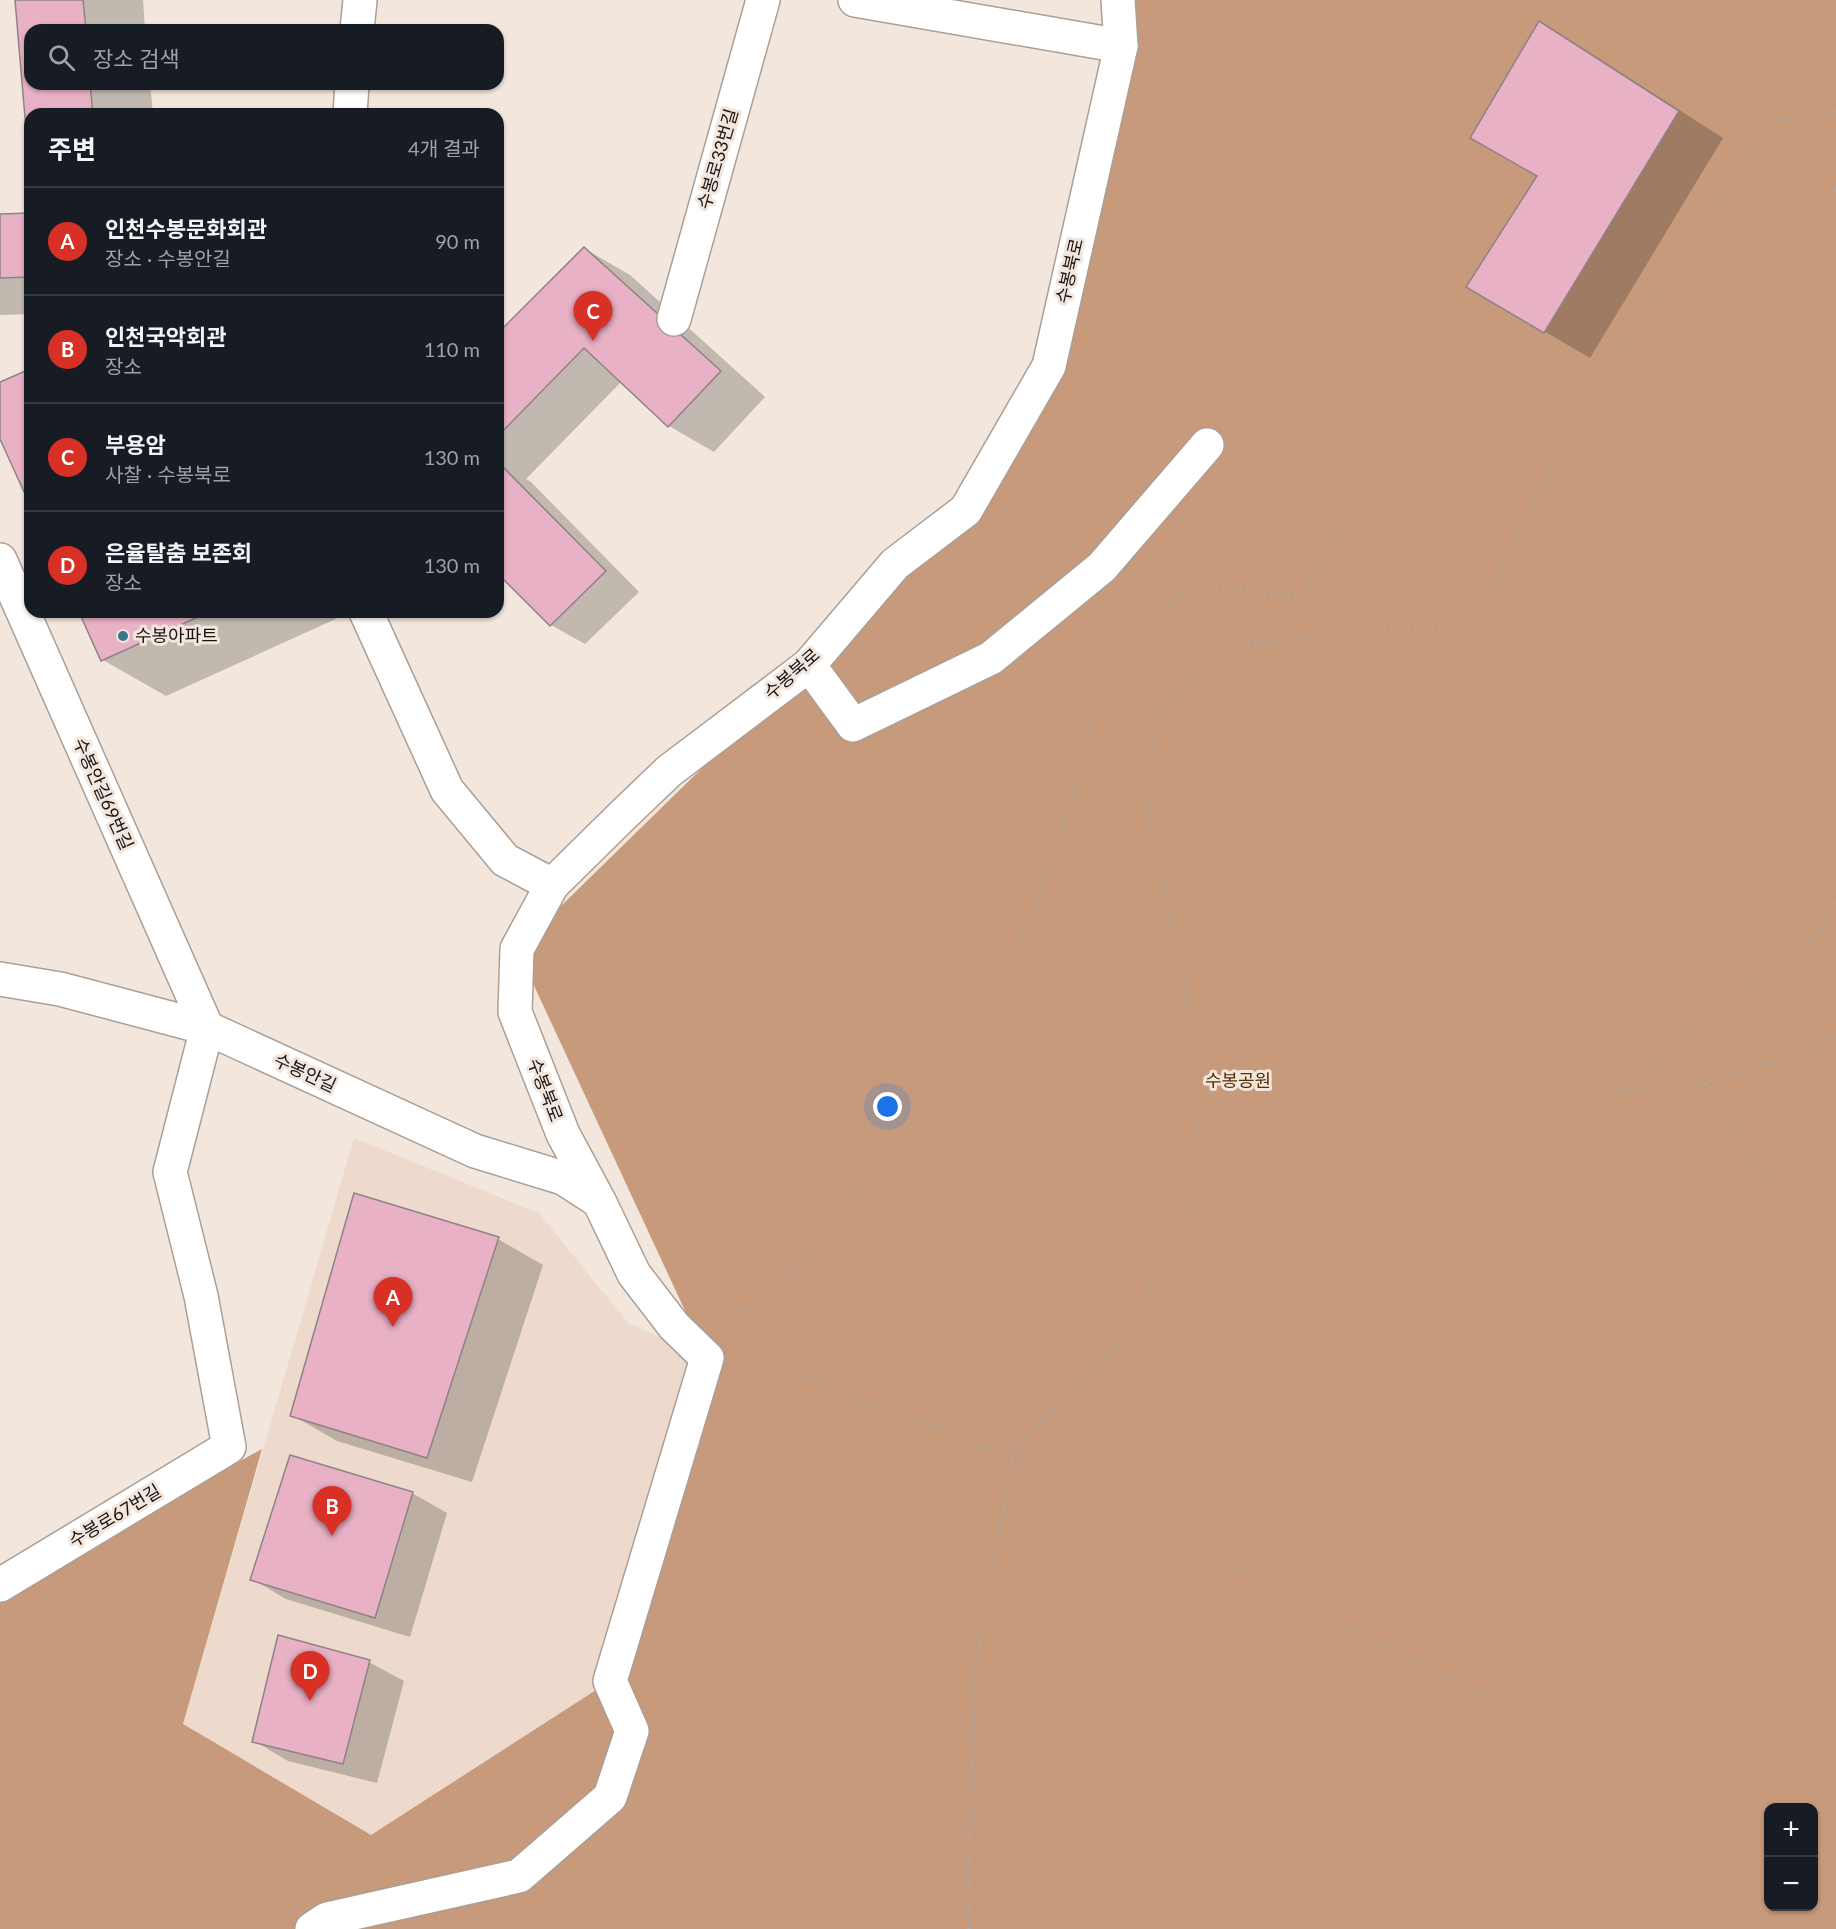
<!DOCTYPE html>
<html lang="ko">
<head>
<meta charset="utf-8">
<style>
	body { margin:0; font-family:Lato,"Noto Sans KR",sans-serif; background:#242831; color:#f1f3f6 }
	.controls { position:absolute; right:18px; bottom:18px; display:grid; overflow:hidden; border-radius:12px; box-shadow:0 2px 4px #0004 }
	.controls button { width:54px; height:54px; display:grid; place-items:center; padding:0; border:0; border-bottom:2px solid #363941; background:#171b24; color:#f1f3f6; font:30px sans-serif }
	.you { position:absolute; left:888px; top:1107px; width:21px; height:21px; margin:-15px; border:4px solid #fff; border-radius:50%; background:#1a73e8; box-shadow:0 0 0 9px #1a73e833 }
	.badge { display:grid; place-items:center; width:39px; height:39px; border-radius:50%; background:#d93025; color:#fff; font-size:20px; font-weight:700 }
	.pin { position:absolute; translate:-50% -50px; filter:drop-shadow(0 2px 3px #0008) }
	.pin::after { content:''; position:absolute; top:32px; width:21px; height:18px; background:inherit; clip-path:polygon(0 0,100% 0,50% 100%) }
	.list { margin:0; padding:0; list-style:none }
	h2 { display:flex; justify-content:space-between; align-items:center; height:78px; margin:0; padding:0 24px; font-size:26px }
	h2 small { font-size:20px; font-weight:400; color:#9ea1a6 }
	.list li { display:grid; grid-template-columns:39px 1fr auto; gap:18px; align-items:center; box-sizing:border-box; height:108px; padding:0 24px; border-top:2px solid #363941 }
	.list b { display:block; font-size:22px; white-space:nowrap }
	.list p { margin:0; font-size:20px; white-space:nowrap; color:#9ea1a6 }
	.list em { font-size:20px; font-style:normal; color:#9ea1a6 }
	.icon { flex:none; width:33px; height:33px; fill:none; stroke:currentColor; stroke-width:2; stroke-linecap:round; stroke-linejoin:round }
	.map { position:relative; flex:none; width:1836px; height:1929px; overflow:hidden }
	.search { position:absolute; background:#171b24; box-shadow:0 2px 4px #0004; left:24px; top:24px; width:480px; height:66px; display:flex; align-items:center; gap:15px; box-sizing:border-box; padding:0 21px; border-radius:18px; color:#9ea1a6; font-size:22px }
	.panel { position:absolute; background:#171b24; box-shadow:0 2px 4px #0004; left:24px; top:108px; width:480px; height:510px; border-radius:18px }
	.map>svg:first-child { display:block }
	.built { fill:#eddacd }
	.forest { fill:#c69a7b; fill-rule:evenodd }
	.shadow { fill:#0003 }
	.building { fill:#e8b1c5; stroke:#8f8286; stroke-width:1.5 }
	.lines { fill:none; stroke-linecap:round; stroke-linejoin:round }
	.minor-casing { stroke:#ab9f97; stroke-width:36 }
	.path { stroke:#b1a7a0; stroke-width:4; stroke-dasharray:1.5 4.5; stroke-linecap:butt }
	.minor { stroke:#fff; stroke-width:33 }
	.poi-dot { fill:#3a758d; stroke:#f2e6dd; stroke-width:2 }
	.labels { text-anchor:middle; stroke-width:6; stroke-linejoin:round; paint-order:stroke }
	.street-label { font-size:18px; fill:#181411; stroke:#f2e6dd }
	.poi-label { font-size:18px; fill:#181411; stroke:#f2e6dd; text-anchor:start }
	.park-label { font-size:18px; fill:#572c06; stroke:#f2e6dd }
</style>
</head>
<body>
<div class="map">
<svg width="1836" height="1929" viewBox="0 0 1836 1929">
	<rect width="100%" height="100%" fill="#f2e6dd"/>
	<!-- built -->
	<path class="built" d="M 354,1138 L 539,1213 L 628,1323 L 707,1358 L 610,1681 L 371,1836 L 183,1724 Z"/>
	<!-- forest -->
	<path class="forest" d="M 1123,0 L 1836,0 L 1836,1929 L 0,1929 L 0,1594 L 262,1449 L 183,1724 L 371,1835 L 610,1681 L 707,1358 L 517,949 L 966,510 L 1049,366 ZM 1768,1808 L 1814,1808 L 1814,1906 L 1768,1906 Z"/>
	<!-- shadow -->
	<g class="shadow">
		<path d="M 16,0 L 143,0 L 145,30 L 30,30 L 30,84 L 150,84 L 153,114 L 30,114 L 30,141 L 29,140 Z"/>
		<path d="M 1539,23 L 1584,49 L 1723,138 L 1590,358 L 1468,287 L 1539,176 Z"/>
		<path d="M 0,215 L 30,215 L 30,314 L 0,315 Z"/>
		<path d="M 585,249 L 630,275 L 765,397 L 714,452 L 669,426 L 622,381 L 526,479 L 531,482 L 639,592 L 585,644 L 551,625 L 498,572 L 498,335 Z"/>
		<path d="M 81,612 L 348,612 L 349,613 L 166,696 L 103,660 Z"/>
		<path d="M 498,1239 L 543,1265 L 472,1482 L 337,1441 L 292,1415 Z"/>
		<path d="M 412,1493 L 447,1513 L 410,1637 L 286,1599 L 252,1579 Z"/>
		<path d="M 369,1662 L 404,1681 L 377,1783 L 288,1761 L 254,1741 Z"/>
	</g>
	<!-- building -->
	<g class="building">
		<path d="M 15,0 L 83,0 L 86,30 L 30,30 L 30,84 L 90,84 L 93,114 L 30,114 L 30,140 L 27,141 Z"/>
		<path d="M 1539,21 L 1679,111 L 1544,333 L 1466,287 L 1537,176 L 1470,138 Z"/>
		<path d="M 30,213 L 30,277 L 0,278 L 0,214 Z"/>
		<path d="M 584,247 L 721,371 L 668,427 L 584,348 L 498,436 L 498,333 Z"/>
		<path d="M 30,369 L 30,505 L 0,439 L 0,382 Z"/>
		<path d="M 498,462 L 606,571 L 550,626 L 498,574 Z"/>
		<path d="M 79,612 L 209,612 L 101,661 Z"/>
		<path d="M 354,1193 L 499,1237 L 427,1458 L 290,1416 Z"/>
		<path d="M 290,1455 L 413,1492 L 375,1618 L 250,1580 Z"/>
		<path d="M 278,1635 L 370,1660 L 343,1764 L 252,1742 Z"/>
	</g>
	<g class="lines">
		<defs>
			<g id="minor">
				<path d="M 855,0 L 1121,46"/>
				<path d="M 357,30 L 360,0"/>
				<path d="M 350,114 L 352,84"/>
				<path d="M 674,319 L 763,0"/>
				<path d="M 0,560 L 207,1028 L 170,1172 L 201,1296 L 229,1447 L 0,1585"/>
				<path d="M 366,612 L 447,790 L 505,860 L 552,885"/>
				<path d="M 809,665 L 853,725 L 991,658 L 1102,567 L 1207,445"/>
				<path d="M 0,979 L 60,989 L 207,1028 L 475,1151 L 563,1178 L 597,1200"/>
				<path d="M 312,1929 L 327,1919 L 519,1876 L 610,1797 L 632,1731 L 610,1681 L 707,1358 L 674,1326 L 634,1274 L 599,1201 L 563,1134 L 515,1012 L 517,949 L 552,885 L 621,817 L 669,771 L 809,665 L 895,564 L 966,510 L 1049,366 L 1121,46 L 1118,0"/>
			</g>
		</defs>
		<!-- minor casing -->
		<use href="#minor" class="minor-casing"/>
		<!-- path -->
		<g class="path">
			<path d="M 1836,189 L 1832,190 L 1836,201"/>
			<path d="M 1836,903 L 1812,941 L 1700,1021 L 1619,1094 L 1705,1083 L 1817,1049 L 1836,1036"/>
			<path d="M 959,1047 L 1035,911 L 1070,807 L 1090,724 L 1140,638 L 1189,583 L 1301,598 L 1347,505"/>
			<path d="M 1705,1083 L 1777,1193"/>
			<path d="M 718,1315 L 762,1304 L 811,1247 L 860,1185"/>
			<path d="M 744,1353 L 1012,1458 L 1512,1710"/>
			<path d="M 969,1929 L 969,1869 L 975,1669 L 1013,1452 L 1113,1352 L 1201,1192 L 1191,1017 L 1144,793 L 1162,709 L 1230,648 L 1333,631 L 1474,624 L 1593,387 L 1772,122 L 1836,111"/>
		</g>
		<!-- minor -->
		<use href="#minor" class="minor"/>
	</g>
	<!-- markers -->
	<circle class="poi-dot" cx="123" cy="636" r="6"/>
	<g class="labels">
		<!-- street labels -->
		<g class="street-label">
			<text transform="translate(718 159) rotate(-74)" y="6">수봉로33번길</text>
			<text transform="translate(1070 271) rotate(-77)" y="6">수봉북로</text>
			<text transform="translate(792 674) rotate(-41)" y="6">수봉북로</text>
			<text transform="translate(103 794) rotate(66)" y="6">수봉안길69번길</text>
			<text transform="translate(305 1073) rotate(25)" y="6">수봉안길</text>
			<text transform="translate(545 1090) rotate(69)" y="6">수봉북로</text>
			<text transform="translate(115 1516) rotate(-31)" y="6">수봉로67번길</text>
		</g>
		<!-- poi labels -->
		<g class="poi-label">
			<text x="135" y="642">수봉아파트</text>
		</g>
		<!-- park labels -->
		<g class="park-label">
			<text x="1238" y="1087">수봉공원</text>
		</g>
	</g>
</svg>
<div class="controls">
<button>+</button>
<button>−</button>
</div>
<div class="you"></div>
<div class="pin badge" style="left:393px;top:1327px">A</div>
<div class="pin badge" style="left:332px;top:1536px">B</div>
<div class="pin badge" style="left:593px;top:341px">C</div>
<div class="pin badge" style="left:310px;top:1701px">D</div>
<div class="search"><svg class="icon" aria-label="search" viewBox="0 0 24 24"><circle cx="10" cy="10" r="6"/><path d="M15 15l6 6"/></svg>장소 검색</div>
<section class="panel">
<h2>주변<small>4개 결과</small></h2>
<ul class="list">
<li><span class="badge">A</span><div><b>인천수봉문화회관</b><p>장소 · 수봉안길</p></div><em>90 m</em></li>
<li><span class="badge">B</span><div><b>인천국악회관</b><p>장소</p></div><em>110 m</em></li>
<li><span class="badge">C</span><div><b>부용암</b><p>사찰 · 수봉북로</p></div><em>130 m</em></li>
<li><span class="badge">D</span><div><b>은율탈춤 보존회</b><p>장소</p></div><em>130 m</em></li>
</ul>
</section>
</div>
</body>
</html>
